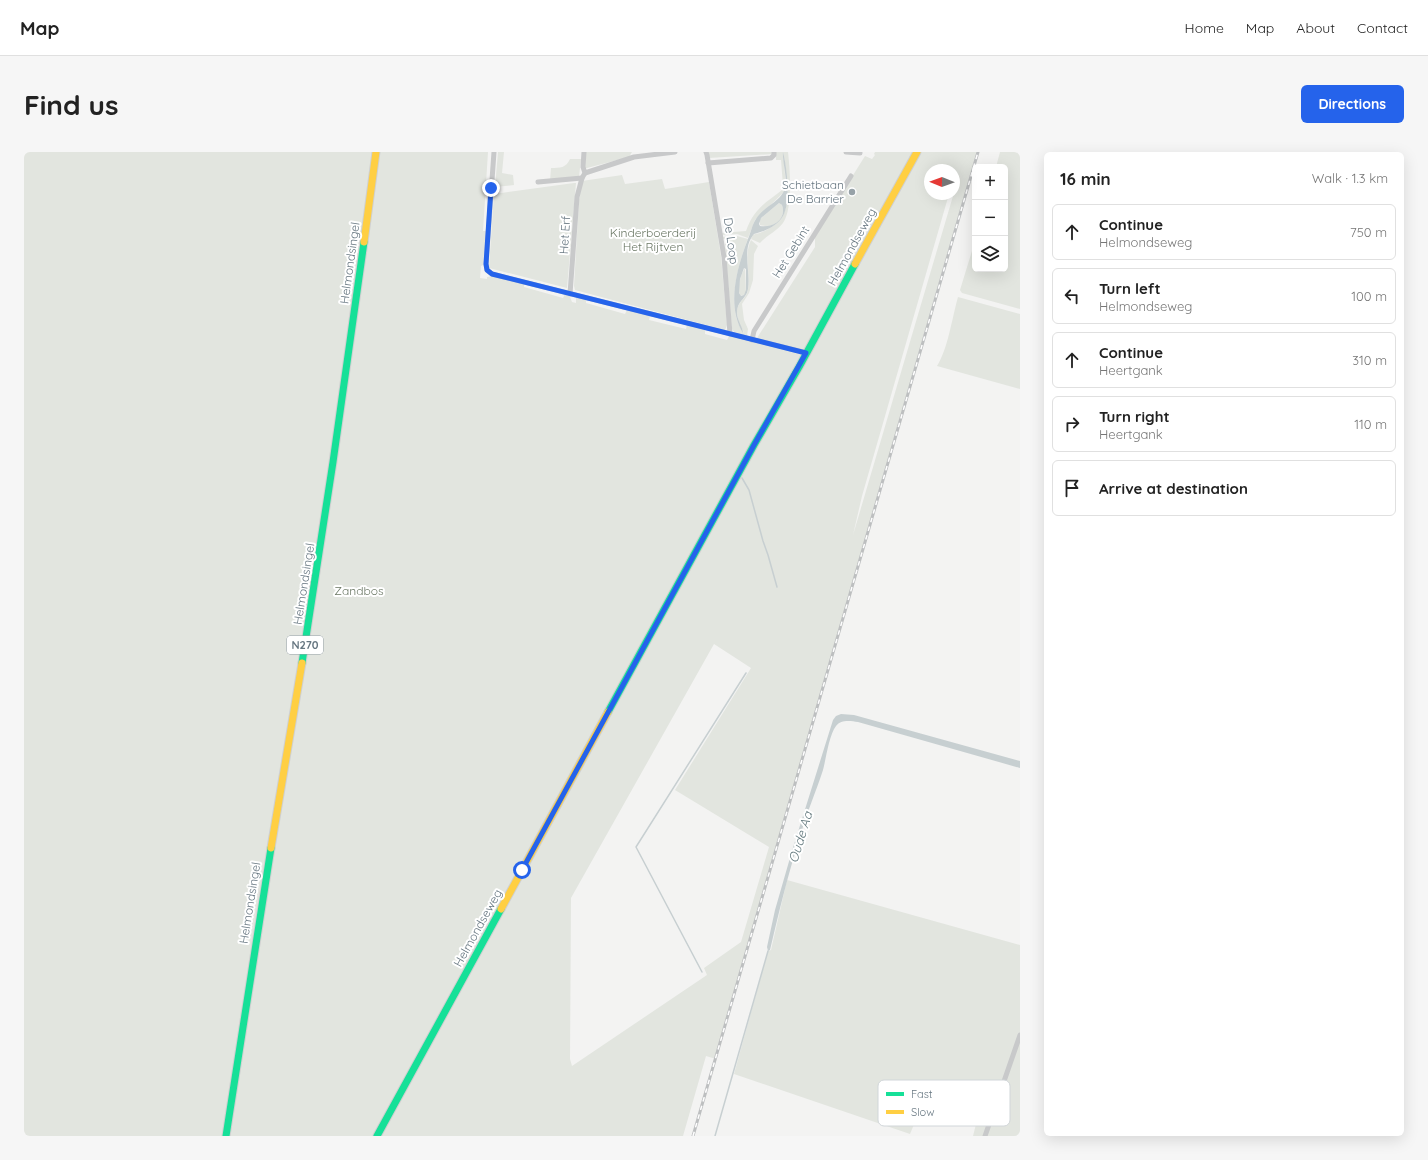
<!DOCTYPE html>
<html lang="en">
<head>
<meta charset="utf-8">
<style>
	body { margin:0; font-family:Quicksand,sans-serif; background:#f6f6f6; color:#222 }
	.controls { position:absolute; right:12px; top:12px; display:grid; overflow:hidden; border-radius:6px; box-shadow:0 4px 16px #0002 }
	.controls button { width:36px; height:36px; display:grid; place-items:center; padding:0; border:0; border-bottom:1px solid #e0e0e0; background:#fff; color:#222; font:20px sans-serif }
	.compass { position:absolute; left:900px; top:12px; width:36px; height:36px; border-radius:50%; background:#fff; box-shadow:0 4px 16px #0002; rotate:271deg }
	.stop { position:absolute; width:12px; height:12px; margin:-9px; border:3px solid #2563eb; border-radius:50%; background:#fff }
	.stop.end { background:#2563eb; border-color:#fff; box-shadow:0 1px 4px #0008 }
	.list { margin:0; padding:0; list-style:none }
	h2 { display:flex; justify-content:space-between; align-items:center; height:52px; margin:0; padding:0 16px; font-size:17px }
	h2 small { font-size:13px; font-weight:400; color:#767676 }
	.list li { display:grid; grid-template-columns:26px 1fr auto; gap:12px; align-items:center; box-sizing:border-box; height:56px; margin:0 8px 8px; padding:0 8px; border:1px solid #e0e0e0; border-radius:6px }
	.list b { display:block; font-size:15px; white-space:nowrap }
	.list p { margin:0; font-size:13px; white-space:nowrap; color:#767676 }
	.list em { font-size:13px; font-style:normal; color:#767676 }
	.icon { flex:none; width:22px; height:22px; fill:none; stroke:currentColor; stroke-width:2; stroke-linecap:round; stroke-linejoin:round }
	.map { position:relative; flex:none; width:996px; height:984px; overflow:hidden; border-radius:6px }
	header { display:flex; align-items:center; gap:24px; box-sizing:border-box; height:56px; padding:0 20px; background:#fff; border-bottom:1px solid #e0e0e0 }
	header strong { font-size:19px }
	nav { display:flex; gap:22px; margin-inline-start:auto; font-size:14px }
	.intro { display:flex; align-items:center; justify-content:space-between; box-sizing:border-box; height:96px; padding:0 24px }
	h1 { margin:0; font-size:28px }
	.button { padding:10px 18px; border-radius:6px; background:#2563eb; color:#fff; font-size:14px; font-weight:700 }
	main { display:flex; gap:24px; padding:0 24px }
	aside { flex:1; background:#fff; border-radius:6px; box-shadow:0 4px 16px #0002 }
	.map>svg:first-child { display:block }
	.green { fill:#e2e5df; fill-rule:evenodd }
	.water { fill:#c7cfd1; fill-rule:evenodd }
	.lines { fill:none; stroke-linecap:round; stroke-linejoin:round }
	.stream { stroke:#c7cfd1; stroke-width:1.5 }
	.fast-casing { stroke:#cfd0d0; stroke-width:9 }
	.slow-casing { stroke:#cfd0d0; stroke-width:9 }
	.street { stroke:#c8c9ca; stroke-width:5 }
	.fast { stroke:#16e098; stroke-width:7 }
	.slow { stroke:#ffcf43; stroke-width:7 }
	.rail-casing { stroke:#bdbfc0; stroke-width:3 }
	.rail { stroke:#fff; stroke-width:1.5; stroke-dasharray:4.5; stroke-linecap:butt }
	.route { stroke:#2563eb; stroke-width:5 }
	.poi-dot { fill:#97a2a8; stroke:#fff; stroke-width:1.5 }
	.labels { text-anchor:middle; stroke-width:4; stroke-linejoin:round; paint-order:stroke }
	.shield { fill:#fff; stroke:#949fa6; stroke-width:1 }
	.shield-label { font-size:11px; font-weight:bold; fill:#667680 }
	.poi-label { font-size:12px; fill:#667680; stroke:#fff; text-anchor:end }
	.park-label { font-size:12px; fill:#6a7764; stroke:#fff }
	.street-label { font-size:12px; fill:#667680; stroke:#fff }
	.water-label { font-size:13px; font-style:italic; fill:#62787d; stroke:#fff }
	.key { fill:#fff; stroke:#d1d6d9; stroke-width:1 }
	.key-label { font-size:11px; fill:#667680 }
</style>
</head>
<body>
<header>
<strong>Map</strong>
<nav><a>Home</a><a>Map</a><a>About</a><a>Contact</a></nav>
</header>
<div class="intro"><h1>Find us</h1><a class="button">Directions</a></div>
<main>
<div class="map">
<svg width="996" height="984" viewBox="0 0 996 984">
	<rect width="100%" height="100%" fill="#f3f3f2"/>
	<!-- green -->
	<g class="green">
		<path d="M 0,0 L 464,0 L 459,79 L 462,79 L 459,113 L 457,114 L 456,126 L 463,127 L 463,125 L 469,124 L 500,131 L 500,135 L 539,146 L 541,142 L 546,145 L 548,150 L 552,151 L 552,145 L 562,147 L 562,151 L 601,162 L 603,158 L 626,164 L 625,168 L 662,177 L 663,173 L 681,178 L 681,182 L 703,188 L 705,184 L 733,186 L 791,95 L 791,84 L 841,4 L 848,7 L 851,3 L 850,2 L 851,0 L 953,0 L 898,189 L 692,907 L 682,904 L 659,984 L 0,984 ZM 906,18 L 930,18 L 930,42 L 928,42 L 929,44 L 829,383 L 838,344 L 925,42 L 906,42 ZM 690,492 L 727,516 L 651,638 L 745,695 L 717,790 L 680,816 L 683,823 L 548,914 L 546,907 L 547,746 Z"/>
		<path d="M 474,0 L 480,0 L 478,21 L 489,23 L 490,33 L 471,35 Z"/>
		<path d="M 562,0 L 608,0 L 605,5 L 563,16 L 561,16 Z"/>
		<path d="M 684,0 L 749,0 L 749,2 L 685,6 Z"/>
		<path d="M 752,0 L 759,0 L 762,34 L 760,40 L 731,68 L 724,86 L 713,82 L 698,83 L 697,81 L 722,79 C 730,57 740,52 758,38 L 759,34 L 757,8 L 752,8 Z"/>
		<path d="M 759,0 L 764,0 C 766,17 769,57 759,71 C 753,79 742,84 736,91 L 727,87 L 729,83 C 732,81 735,82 738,80 C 743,78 750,74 754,70 C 769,57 763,18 759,0 Z"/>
		<path d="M 976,0 L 996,0 L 996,157 L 938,141 L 936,138 L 951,89 L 951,117 L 981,117 L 981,15 L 972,15 Z"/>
		<path d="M 546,7 L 557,7 L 555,25 L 526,29 L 527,16 C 536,16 542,16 546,7 Z"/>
		<path d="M 598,23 L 601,32 L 638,27 L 641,37 L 685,30 L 697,104 L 703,173 L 701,178 L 551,138 L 550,134 L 555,48 L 558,29 Z"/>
		<path d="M 550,31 L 552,31 L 543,136 L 465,116 L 470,42 Z"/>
		<path d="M 755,51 L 758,53 C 763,67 749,77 736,73 L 736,67 Z"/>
		<path d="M 713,84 L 724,87 C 714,112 701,158 720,181 C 717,174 713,167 713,160 C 714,148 722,148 724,138 C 727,121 719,105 727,88 L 734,94 L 730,102 L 729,128 L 725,141 L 718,152 L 720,168 L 724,177 L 723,184 L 710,180 L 708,177 L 701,92 L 701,87 L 698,87 L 698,85 Z"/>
		<path d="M 721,116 L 722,140 L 720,143 L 716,144 C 713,136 716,123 721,116 Z"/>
		<path d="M 934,145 L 996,162 L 996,237 L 913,214 C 924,197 928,166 934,145 Z"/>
		<path d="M 763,728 L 996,793 L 996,984 L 949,984 L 952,972 C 945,965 935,965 927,959 L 927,957 L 901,946 L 886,982 L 710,922 L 744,799 L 747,798 Z"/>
	</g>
	<!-- water -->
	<g class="water">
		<path d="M 759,0 C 763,15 768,54 757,67 C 751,75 739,80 730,82 C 717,97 727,119 724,137 C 722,148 713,148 713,161 C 713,168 719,175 719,181 C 702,154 713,115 724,87 C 727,80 728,73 732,67 C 739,55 754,51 760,39 C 765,31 758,10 759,0 ZM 755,51 L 758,53 C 763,67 749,76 736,74 L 735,72 L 737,66 ZM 720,116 L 722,117 L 722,138 L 720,143 L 717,144 L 715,141 L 716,127 Z"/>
		<path d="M 817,562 L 830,563 L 996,609 L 996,616 L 834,570 C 827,569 817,567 812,574 C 805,583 802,607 799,618 C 792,640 782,662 776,685 C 764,722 755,760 746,798 L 744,799 L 743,795 L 751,758 L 768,699 L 809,568 L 812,564 Z"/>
	</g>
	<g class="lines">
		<!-- stream -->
		<g class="stream">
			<path d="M 718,326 L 725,338 L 739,389 L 744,403 L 753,435"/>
			<path d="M 678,820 L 612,695 L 722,521"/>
			<path d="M 691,984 L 744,799"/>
		</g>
		<defs>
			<g id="fast">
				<path d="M 278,511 L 309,310 L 340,90"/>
				<path d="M 584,560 L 730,293 L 775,215 L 831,112"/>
				<path d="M 202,984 L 247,696"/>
				<path d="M 353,984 L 477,757"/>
			</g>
			<g id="slow">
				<path d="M 340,90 L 352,0"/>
				<path d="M 831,112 L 893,0"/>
				<path d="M 247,696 L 278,511"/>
				<path d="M 477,757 L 584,560"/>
			</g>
		</defs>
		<!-- fast casing -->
		<use href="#fast" class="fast-casing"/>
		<!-- slow casing -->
		<use href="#slow" class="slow-casing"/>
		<!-- street -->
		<g class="street">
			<path d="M 470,0 L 462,112 L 463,118 L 468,122 L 783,201"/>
			<path d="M 682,0 L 683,3 L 700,105 L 706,182"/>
			<path d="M 822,0 L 836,1"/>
			<path d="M 684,11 L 747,6 L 750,3 L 750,0"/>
			<path d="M 561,21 L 610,5 L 651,0"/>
			<path d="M 514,30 L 558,26"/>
			<path d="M 546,142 L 553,45 L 558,26 L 561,21 L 559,15 L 560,0"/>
			<path d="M 728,188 L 730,179 L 827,24"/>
			<path d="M 961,984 L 996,883"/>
		</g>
		<!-- fast -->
		<use href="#fast" class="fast"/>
		<!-- slow -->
		<use href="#slow" class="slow"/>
		<defs>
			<path id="rail" d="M 669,984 L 954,0"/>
		</defs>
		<!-- rail casing -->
		<use href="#rail" class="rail-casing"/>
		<!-- rail -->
		<use href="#rail" class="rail"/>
	</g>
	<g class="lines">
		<!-- route -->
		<path class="route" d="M 467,36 L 462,112 L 463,118 L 468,122 L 782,201 L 730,293 L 498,718"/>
	</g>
	<!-- markers -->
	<circle class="poi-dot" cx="828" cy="40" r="4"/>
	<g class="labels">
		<!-- shield labels -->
		<rect class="shield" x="263" y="484" width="36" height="18" rx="3"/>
		<g class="shield-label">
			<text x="281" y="497">N270</text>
		</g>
		<!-- poi labels -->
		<g class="poi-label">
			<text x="820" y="37">Schietbaan<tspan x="820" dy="14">De Barrier</tspan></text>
		</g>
		<!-- park labels -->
		<g class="park-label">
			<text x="629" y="85">Kinderboerderij<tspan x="629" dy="14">Het Rijtven</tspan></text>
			<text x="335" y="443">Zandbos</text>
		</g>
		<!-- street labels -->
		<g class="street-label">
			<text transform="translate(541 83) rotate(-86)" y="4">Het Erf</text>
			<text transform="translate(707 89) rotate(82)" y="4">De Loop</text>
			<text transform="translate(828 95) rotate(-61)" y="4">Helmondseweg</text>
			<text transform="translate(767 100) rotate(-58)" y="4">Het Gebint</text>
			<text transform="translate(326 111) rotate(-82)" y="4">Helmondsingel</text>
			<text transform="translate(280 432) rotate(-81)" y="4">Helmondsingel</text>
			<text transform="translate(226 751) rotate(-81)" y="4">Helmondsingel</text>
			<text transform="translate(454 776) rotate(-61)" y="4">Helmondseweg</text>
		</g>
		<!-- water labels -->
		<g class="water-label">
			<text transform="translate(776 685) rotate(-73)" y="5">Oude Aa</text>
		</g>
	</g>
	<!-- legend -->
	<rect x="854" y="928" width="132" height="46" rx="6" class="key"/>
	<rect x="862" y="940" width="18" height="4" fill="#16e098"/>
	<rect x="862" y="958" width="18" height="4" fill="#ffcf43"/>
	<g class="key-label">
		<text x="887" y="946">Fast</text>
		<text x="887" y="964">Slow</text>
	</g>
</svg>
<div class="controls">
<button>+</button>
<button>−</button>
<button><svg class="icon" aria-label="layers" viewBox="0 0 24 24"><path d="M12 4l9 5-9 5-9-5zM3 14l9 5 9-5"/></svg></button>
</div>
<svg class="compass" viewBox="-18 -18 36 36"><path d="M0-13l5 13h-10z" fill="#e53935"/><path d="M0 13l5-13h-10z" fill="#767676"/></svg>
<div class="stop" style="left:498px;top:718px"></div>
<div class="stop end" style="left:467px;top:36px"></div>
</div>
<aside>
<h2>16 min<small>Walk · 1.3 km</small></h2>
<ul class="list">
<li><svg class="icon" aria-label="ahead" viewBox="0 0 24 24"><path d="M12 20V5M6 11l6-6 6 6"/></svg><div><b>Continue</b><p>Helmondseweg</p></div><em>750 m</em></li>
<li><svg class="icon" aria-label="left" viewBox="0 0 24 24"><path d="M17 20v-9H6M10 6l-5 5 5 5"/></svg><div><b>Turn left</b><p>Helmondseweg</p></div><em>100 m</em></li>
<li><svg class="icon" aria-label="ahead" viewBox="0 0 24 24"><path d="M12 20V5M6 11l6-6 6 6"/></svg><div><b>Continue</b><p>Heertgank</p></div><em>310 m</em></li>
<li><svg class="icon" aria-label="right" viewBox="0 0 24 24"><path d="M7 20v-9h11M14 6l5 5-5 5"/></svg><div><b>Turn right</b><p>Heertgank</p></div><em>110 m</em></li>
<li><svg class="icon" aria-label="arrive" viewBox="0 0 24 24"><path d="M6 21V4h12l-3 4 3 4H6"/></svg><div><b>Arrive at destination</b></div></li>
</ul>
</aside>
</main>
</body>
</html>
